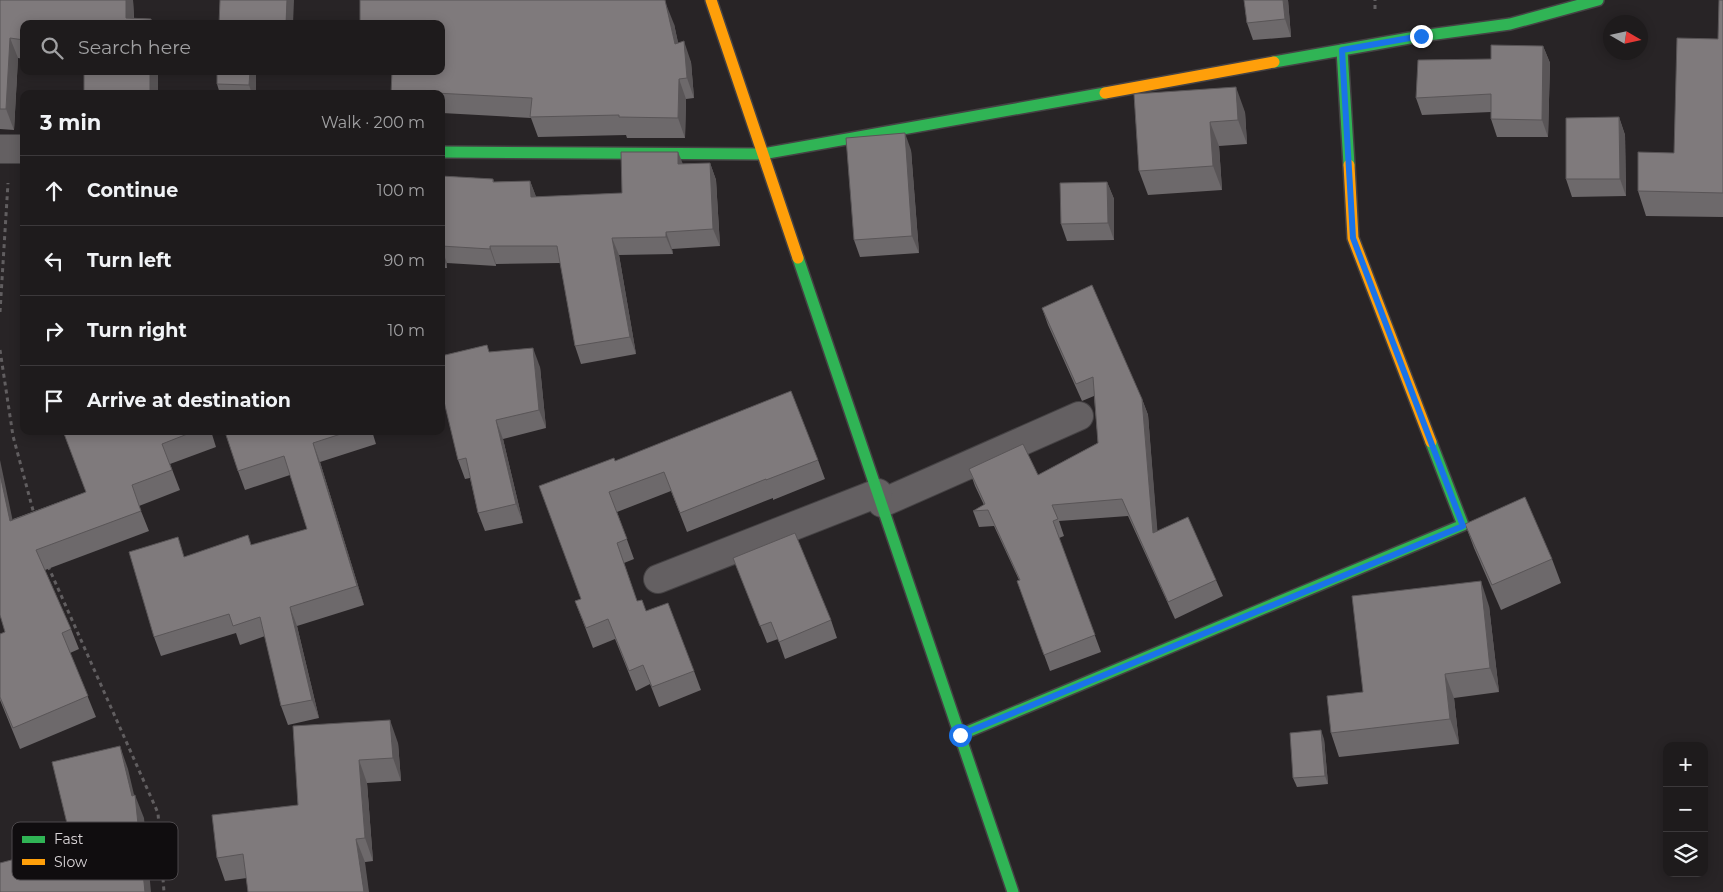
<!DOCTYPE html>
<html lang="en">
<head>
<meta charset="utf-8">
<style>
	body { margin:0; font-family:Montserrat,sans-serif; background:#262425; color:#f1f3f6 }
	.controls { position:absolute; right:15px; bottom:15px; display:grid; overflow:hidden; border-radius:10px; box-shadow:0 2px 12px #0003 }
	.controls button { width:45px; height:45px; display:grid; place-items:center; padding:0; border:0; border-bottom:1px solid #3c393b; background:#1e1b1c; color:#f1f3f6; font:25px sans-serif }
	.compass { position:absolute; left:1603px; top:15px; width:45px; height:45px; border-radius:50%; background:#1e1b1c; box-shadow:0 2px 12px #0003; rotate:99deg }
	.stop { position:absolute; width:15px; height:15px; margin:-11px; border:4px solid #1a73e8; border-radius:50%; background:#fff }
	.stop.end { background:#1a73e8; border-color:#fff; box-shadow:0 1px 5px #0008 }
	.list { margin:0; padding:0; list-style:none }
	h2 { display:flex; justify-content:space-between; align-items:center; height:65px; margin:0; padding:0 20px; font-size:21px }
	h2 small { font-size:16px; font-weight:400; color:#a1a1a3 }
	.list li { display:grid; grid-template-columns:32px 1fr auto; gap:15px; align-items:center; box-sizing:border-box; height:70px; padding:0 20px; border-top:1px solid #3c393b }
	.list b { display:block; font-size:19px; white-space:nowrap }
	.list em { font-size:16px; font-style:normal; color:#a1a1a3 }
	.icon { flex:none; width:28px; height:28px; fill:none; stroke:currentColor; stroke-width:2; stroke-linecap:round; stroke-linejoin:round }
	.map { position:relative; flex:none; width:1723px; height:892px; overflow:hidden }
	.search { position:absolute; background:#1e1b1c; box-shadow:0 2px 12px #0003; left:20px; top:20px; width:425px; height:55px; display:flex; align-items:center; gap:12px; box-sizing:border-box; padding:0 18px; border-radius:10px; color:#a1a1a3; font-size:19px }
	.panel { position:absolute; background:#1e1b1c; box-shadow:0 2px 12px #0003; left:20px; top:90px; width:425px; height:345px; border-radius:10px }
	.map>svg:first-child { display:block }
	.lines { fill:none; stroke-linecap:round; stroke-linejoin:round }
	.street-casing { stroke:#454244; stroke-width:30 }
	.fast-casing { stroke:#454244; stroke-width:14 }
	.slow-casing { stroke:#454244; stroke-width:14 }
	.path { stroke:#615e60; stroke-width:3; stroke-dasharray:4 4; stroke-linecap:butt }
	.street { stroke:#646062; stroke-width:28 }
	.fast { stroke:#30b455; stroke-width:11 }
	.slow { stroke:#ff9f0a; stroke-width:11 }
	.wall { fill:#6d696b }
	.shaded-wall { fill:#595557 }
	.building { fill:#7f7a7c; stroke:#595557 }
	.route { stroke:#1a73e8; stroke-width:6 }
	.key { fill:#100d0f; stroke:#4d494c; stroke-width:1 }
	.key-label { font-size:14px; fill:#dbd6d9 }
</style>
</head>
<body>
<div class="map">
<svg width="1723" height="892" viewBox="0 0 1723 892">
	<rect width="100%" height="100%" fill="#282426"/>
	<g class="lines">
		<defs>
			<g id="street">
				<path d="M 0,149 L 24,149"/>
				<path d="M 882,503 L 1079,416"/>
				<path d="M 658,579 L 878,493"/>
			</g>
			<g id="fast">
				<path d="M 1342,50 L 1349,165"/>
				<path d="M 1274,62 L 1421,36 L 1510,24 L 1598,0"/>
				<path d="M 441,152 L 762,154 L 1105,93"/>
				<path d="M 798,258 L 1013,892"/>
				<path d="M 960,735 L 1463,525 L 1431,442"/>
			</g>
			<g id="slow">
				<path d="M 711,0 L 798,258"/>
				<path d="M 1105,93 L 1274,62"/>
				<path d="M 1349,165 L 1353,238 L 1431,442"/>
			</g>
		</defs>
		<!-- street casing -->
		<use href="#street" class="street-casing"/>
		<!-- fast casing -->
		<use href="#fast" class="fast-casing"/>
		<!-- slow casing -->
		<use href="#slow" class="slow-casing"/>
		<!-- path -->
		<g class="path">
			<path d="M 1375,9 L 1375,0"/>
			<path d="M 0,312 L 8,183"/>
			<path d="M 0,350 L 13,436 L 34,514"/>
			<path d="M 48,566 L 158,813 L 164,892"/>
		</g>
		<!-- street -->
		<use href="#street" class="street"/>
		<!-- fast -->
		<use href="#fast" class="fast"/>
		<!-- slow -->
		<use href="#slow" class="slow"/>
	</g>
	<!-- wall -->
	<g class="wall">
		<path d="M 0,0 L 133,0 L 134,18 L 151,19 L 153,24 L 24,24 L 24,59 L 18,58 L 14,130 L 0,129 Z"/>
		<path d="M 1244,0 L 1288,0 L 1291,37 L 1253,40 L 1247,23 Z"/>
		<path d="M 1723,0 L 1723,217 L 1646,216 L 1638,191 L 1674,153 L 1718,39 Z"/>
		<path d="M 674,24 L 678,43 L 691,62 L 694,98 L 686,99 L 685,138 L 627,138 L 626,135 L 538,137 L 531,118 L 442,113 L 442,123 L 441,123 L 441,94 L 391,94 Z"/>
		<path d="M 1543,46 L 1550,63 L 1548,137 L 1497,137 L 1491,119 L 1491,112 L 1422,115 L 1416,98 L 1491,59 Z"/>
		<path d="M 256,71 L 256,94 L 220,94 L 217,84 Z"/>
		<path d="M 1134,94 L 1245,112 L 1247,144 L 1219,146 L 1222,190 L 1148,195 L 1139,171 Z"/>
		<path d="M 1619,117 L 1625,135 L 1626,196 L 1572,197 L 1566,179 Z"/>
		<path d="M 911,150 L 919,253 L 860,257 L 854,240 Z"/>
		<path d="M 710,163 L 716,180 L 720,246 L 672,249 L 673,254 L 619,255 L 636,354 L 581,364 L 575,346 L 560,263 L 496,264 L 496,266 L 447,263 L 447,268 L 441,268 L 441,176 L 493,179 L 494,182 L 530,181 L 536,197 L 622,193 L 683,164 Z"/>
		<path d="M 1107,182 L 1114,199 L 1114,240 L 1067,241 L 1061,224 Z"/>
		<path d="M 1042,308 L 1142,399 L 1148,415 L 1157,531 L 1216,580 L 1223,596 L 1175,619 L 1128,516 L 1059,521 L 1064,536 L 1059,538 L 1101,652 L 1050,671 L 1017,581 L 1019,580 L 994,526 L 979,527 L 973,511 L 984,505 L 975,486 L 969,469 L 1038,475 L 1098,443 L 1094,396 L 1082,401 L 1048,325 Z"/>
		<path d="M 487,345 L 489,352 L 540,367 L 546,428 L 503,439 L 523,523 L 485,531 L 478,513 L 470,478 L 465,479 L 458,460 L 446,408 L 441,409 L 441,356 Z"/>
		<path d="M 63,431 L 211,431 L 216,447 L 170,464 L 180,490 L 139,506 L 149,531 L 45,570 L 71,629 L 79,649 L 70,653 L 96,717 L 20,749 L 0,700 L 0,634 L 5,632 L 13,519 L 86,492 Z"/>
		<path d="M 228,431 L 372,431 L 376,444 L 320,462 L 364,605 L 297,626 L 319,718 L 288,725 L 281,706 L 265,636 L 240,645 L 236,633 L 161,656 L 154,637 L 185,557 L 251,545 L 307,529 L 290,475 L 245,490 L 238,471 Z"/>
		<path d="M 818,460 L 825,479 L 773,500 L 773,498 L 687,532 L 671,491 L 617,512 L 634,559 L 624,563 L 637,601 L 694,671 L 701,690 L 659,707 L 650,684 L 636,691 L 615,639 L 593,648 L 575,601 L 581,599 L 615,461 Z"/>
		<path d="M 1465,524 L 1552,559 L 1561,583 L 1501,610 L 1474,548 Z"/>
		<path d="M 733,558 L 831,620 L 837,638 L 785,659 L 778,639 L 767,643 Z"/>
		<path d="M 1489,606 L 1499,692 L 1454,698 L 1459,744 L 1339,757 L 1331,733 L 1363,692 Z"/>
		<path d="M 293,726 L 398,743 L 401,781 L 367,783 L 373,861 L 225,881 L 217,858 L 298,805 Z"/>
		<path d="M 1324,739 L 1328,784 L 1297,787 L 1293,778 Z"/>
	</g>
	<!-- shaded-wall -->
	<g class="shaded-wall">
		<path d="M 126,0 L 133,0 L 134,24 L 126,18 Z"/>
		<path d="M 287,0 L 294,0 L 293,24 L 286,24 Z"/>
		<path d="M 1283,0 L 1288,0 L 1291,37 L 1285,19 Z"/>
		<path d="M 666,4 L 674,24 L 683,65 L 675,44 Z"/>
		<path d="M 10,38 L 18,58 L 14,130 L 6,109 Z"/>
		<path d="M 684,41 L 691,62 L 694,98 L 687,78 Z"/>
		<path d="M 1543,46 L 1550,63 L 1548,137 L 1542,120 Z"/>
		<rect x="150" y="71" width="8" height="23"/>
		<path d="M 250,71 L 256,71 L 256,94 L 252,94 L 249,85 Z"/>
		<path d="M 679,79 L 686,99 L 685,138 L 678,118 Z"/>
		<path d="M 1236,87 L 1245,112 L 1247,144 L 1238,120 Z"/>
		<path d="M 441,110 L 442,113 L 442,123 L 441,120 Z"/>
		<path d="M 1619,117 L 1625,135 L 1626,196 L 1620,179 Z"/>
		<path d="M 1210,122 L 1219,146 L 1222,190 L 1213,166 Z"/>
		<path d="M 905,133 L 911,150 L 919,253 L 912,236 Z"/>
		<path d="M 678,152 L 685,169 L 678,164 Z"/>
		<path d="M 710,163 L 716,180 L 720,246 L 713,229 Z"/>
		<path d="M 530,181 L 537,199 L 531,197 Z"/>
		<path d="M 1107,182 L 1114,199 L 1114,240 L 1108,223 Z"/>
		<path d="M 666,232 L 672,249 L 673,254 L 666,237 Z"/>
		<path d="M 612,238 L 619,255 L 636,354 L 630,337 Z"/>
		<path d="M 490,246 L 496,264 L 496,266 L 490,249 Z"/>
		<path d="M 441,247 L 447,263 L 447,268 L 441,251 Z"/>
		<path d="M 533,348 L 540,367 L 546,428 L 539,410 Z"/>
		<path d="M 1142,399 L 1148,415 L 1159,550 L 1153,533 Z"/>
		<path d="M 496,420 L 503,439 L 523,523 L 516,504 Z"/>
		<path d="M 313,443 L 320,462 L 364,605 L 357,586 Z"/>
		<path d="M 0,460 L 17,541 L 10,521 L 0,474 Z"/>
		<path d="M 1481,581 L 1489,606 L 1499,692 L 1490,668 Z"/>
		<path d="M 290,607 L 297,626 L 319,718 L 312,700 Z"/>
		<path d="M 1445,674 L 1454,698 L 1459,744 L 1450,719 Z"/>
		<path d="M 390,720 L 398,743 L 401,781 L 393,758 Z"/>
		<path d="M 1321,730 L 1324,739 L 1328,784 L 1325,776 Z"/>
		<path d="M 120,746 L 128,769 L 136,803 L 135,795 L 144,818 L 151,892 L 145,892 L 132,796 Z"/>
		<path d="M 359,760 L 367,783 L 373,861 L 365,838 Z"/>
		<path d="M 356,839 L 365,862 L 369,892 L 364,892 Z"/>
	</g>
	<!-- building -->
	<g class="building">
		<path d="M 0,0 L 126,0 L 126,18 L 151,19 L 151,24 L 24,24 L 24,40 L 10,38 L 6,109 L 0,109 Z"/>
		<path d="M 220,0 L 287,0 L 286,24 L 219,24 Z"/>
		<path d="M 360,0 L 665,0 L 675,44 L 684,41 L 687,78 L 679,79 L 678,118 L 619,117 L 619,115 L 530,117 L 532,98 L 435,93 L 435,94 L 391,94 L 392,71 L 441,71 L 441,24 L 360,24 Z"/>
		<path d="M 1244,0 L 1283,0 L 1285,19 L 1247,23 Z"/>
		<path d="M 1719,0 L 1723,0 L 1723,193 L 1638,191 L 1638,152 L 1674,153 L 1677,38 L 1718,39 Z"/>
		<path d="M 1491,45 L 1543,46 L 1542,120 L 1491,119 L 1491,94 L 1416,98 L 1418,60 L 1491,59 Z"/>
		<rect x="84" y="71" width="66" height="23"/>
		<path d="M 217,71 L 250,71 L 249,85 L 217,84 Z"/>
		<path d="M 1236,87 L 1238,120 L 1210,122 L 1213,166 L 1139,171 L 1134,94 Z"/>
		<path d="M 1619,117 L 1620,179 L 1566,179 L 1566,118 Z"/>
		<path d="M 905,133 L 912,236 L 854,240 L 846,138 Z"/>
		<path d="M 621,152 L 678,152 L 678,164 L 710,163 L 713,229 L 666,232 L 666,237 L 612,238 L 630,337 L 575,346 L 557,246 L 490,246 L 490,249 L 441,246 L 441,176 L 493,179 L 493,182 L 530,181 L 531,197 L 622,193 Z"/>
		<path d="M 1107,182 L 1108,223 L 1061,224 L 1060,183 Z"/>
		<path d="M 1092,285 L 1142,399 L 1153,533 L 1188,517 L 1216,580 L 1168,602 L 1122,499 L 1052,505 L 1058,519 L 1053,521 L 1095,635 L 1044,655 L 1017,581 L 1020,580 L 988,510 L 973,511 L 985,504 L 969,469 L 1023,444 L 1038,475 L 1098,443 L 1093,377 L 1076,384 L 1042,308 Z"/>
		<path d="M 487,345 L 489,352 L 533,348 L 539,410 L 496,420 L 516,504 L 478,513 L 466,458 L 458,460 L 441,389 L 441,356 Z"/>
		<path d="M 791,391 L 818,460 L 766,480 L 766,479 L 680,513 L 664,472 L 609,492 L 627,539 L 617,543 L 637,601 L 642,600 L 646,611 L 668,603 L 694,671 L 652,687 L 643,665 L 629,671 L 608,619 L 586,628 L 575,601 L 581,599 L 539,486 L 614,458 L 615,461 Z"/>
		<path d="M 63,431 L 195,431 L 162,444 L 172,470 L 132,485 L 141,511 L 36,550 L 71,629 L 62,633 L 88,696 L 13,728 L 0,697 L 0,634 L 5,632 L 0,615 L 0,474 L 10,521 L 86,492 Z"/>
		<path d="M 228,431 L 350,431 L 313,443 L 357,586 L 290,607 L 312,700 L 281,706 L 260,617 L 233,626 L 229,614 L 154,637 L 129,552 L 178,537 L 184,557 L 248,535 L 251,545 L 307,529 L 284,456 L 238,471 L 225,432 Z"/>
		<path d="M 1525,497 L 1552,559 L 1492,585 L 1465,524 Z"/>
		<path d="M 795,533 L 831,620 L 779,642 L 771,622 L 760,626 L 733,558 Z"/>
		<path d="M 1481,581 L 1490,668 L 1445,674 L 1450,719 L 1331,733 L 1327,696 L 1363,692 L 1352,596 Z"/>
		<path d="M 390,720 L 393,758 L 359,760 L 365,838 L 356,839 L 364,892 L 248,892 L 243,854 L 217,858 L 212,815 L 298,805 L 293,726 Z"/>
		<path d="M 1321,730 L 1325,776 L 1293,778 L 1290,733 Z"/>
		<path d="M 120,746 L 132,796 L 135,795 L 145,892 L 0,892 L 0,863 L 72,844 L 52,762 Z"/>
	</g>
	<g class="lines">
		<!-- route -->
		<path class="route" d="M 960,735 L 1463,526 L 1353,238 L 1342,50 L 1421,36"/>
	</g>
	<!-- legend -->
	<rect x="12" y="822" width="166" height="58" rx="8" class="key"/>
	<rect x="22" y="836" width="23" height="7" fill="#30b455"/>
	<rect x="22" y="859" width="23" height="6" fill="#ff9f0a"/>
	<g class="key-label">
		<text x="54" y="844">Fast</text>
		<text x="54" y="867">Slow</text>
	</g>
</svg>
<div class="controls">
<button>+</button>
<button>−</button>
<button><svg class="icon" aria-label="layers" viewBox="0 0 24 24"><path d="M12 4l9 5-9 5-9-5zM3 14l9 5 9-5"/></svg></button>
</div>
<svg class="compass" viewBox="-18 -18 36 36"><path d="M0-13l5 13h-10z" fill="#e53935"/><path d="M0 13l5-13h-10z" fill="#a1a1a3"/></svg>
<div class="stop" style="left:960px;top:735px"></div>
<div class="stop end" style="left:1421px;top:36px"></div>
<div class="search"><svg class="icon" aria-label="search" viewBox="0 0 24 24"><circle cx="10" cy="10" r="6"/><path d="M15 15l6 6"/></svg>Search here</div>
<section class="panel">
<h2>3 min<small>Walk · 200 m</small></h2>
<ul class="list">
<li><svg class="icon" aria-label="ahead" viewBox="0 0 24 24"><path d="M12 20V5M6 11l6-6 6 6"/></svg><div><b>Continue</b></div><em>100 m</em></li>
<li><svg class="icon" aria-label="left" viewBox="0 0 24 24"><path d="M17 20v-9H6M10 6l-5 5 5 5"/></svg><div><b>Turn left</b></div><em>90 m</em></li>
<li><svg class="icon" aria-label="right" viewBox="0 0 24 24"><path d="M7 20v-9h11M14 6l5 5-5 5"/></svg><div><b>Turn right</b></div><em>10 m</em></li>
<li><svg class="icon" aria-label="arrive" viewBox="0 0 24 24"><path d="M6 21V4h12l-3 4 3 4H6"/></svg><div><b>Arrive at destination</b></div></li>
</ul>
</section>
</div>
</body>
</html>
